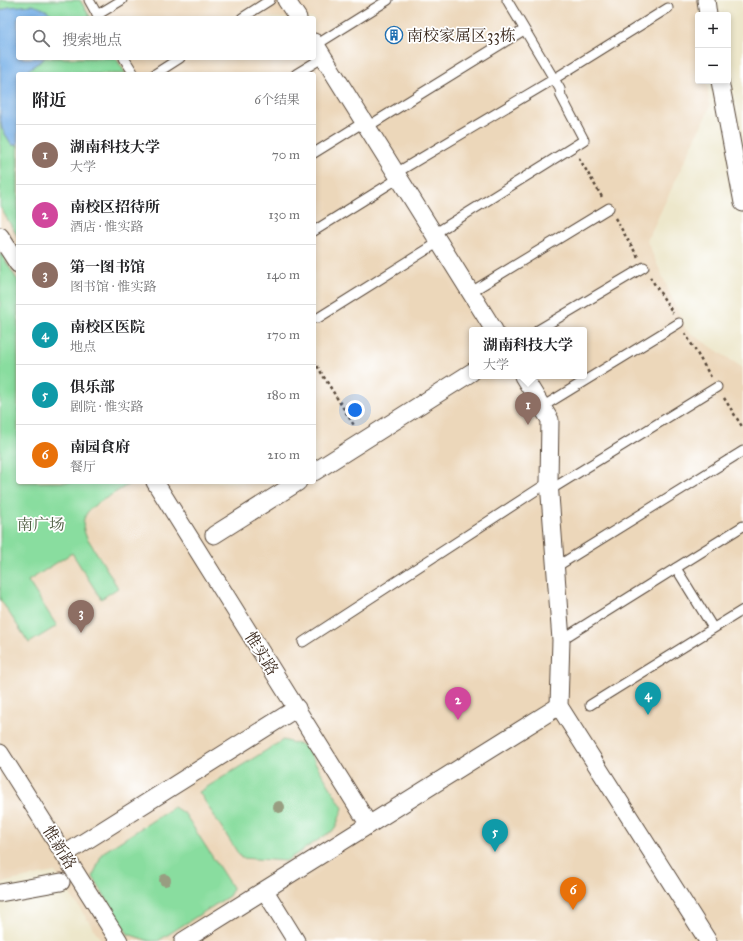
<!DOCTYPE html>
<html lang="zh">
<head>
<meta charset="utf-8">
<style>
	body { margin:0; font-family:"IM FELL Great Primer","Noto Serif SC",serif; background:#f6f6f6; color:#202124 }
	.controls { position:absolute; right:12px; top:12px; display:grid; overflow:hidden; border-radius:4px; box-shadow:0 2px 6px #0003 }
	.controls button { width:36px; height:36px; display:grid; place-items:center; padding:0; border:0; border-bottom:1px solid #e0e0e0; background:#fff; color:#202124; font:20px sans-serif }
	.you { position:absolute; left:355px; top:410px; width:14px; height:14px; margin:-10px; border:3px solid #fff; border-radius:50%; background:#1a73e8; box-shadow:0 0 0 6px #1a73e833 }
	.badge { display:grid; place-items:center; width:26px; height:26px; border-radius:50%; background:#1f6fb2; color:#fff; font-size:13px; font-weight:700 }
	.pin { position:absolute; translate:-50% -33px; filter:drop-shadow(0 1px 2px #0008) }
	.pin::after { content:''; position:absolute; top:21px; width:14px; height:12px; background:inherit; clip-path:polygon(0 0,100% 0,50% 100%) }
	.popup { position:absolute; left:469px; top:327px; width:118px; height:52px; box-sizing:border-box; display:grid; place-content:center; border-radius:4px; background:#fff; filter:drop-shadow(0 1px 3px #0005); font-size:13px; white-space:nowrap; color:#757577 }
	.popup b { font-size:15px; color:#202124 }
	.popup::after { content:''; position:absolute; left:50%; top:100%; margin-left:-8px; border:8px solid transparent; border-top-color:#fff }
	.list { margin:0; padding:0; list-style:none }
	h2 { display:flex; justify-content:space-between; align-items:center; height:52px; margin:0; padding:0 16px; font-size:17px }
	h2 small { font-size:13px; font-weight:400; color:#757577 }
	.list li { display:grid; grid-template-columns:26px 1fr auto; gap:12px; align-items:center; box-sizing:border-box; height:60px; padding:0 16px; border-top:1px solid #e0e0e0 }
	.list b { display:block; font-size:15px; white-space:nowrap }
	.list p { margin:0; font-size:13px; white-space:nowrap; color:#757577 }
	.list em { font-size:13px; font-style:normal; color:#757577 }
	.icon { flex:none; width:22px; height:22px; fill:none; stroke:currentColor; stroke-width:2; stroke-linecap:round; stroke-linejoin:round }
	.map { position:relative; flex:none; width:743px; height:941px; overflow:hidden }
	.search { position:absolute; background:#fff; box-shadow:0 2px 6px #0003; left:16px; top:16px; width:300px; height:44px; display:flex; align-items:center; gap:10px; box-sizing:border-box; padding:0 14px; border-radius:4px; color:#757577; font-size:15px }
	.panel { position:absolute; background:#fff; box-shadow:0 2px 6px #0003; left:16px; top:72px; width:300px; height:412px; border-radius:4px }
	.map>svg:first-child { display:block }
	.built { fill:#ecd7ba; fill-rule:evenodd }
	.green { fill:#89dd9f; stroke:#62845e }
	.water { fill:#77b0e7; stroke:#596d82 }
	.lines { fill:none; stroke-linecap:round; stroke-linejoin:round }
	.lane-casing { stroke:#564638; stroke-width:11 }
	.street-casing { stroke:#564638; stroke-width:19 }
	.path { stroke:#564638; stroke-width:2.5; stroke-dasharray:3 3; stroke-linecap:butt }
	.lane { stroke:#fff; stroke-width:9 }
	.street { stroke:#fff; stroke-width:17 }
	.tree { fill:#989d81 }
	.labels { text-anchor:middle; stroke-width:3.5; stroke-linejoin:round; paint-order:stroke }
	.poi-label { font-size:16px; fill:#3b2a1e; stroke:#fff; text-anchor:start }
	.park-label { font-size:16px; fill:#526045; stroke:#fff }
	.street-label { font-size:16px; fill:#3b2a1e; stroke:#fff }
</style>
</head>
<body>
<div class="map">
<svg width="743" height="941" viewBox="0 0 743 941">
	<rect width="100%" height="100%" fill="#fff"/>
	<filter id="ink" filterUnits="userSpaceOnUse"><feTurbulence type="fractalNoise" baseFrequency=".025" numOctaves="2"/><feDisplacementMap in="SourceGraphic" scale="8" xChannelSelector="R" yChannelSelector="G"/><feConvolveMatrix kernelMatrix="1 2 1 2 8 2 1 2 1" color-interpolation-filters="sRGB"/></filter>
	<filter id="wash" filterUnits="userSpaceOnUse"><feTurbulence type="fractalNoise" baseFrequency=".012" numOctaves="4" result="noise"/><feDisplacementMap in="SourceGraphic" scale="16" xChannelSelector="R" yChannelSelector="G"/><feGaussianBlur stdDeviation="0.9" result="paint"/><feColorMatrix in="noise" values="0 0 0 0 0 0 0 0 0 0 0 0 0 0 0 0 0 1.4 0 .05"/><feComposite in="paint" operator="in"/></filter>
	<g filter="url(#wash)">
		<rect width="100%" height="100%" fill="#ede7cb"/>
		<!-- built -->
		<path class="built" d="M 0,0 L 699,0 L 700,15 L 698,15 L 698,81 L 707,81 L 710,107 L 647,241 L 686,330 L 743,368 L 743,941 L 102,941 L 55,872 L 0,883 ZM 18,18 L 314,18 L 314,58 L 18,58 ZM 18,74 L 314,74 L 314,482 L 18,482 ZM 472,330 L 584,330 L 584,376 L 472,376 Z"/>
		<!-- green -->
		<g class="green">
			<path d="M 0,0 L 80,0 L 91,18 L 54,18 L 53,15 L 9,7 L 0,11 Z"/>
			<path d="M 45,58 L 116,58 L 126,74 L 28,74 L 28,70 Z"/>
			<path d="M 0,116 L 2,129 L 12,145 L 18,145 L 18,237 L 0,207 Z"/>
			<path d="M 0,252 L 18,281 L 18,482 L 133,482 C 124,487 116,492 108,497 C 92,506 77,515 86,536 L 106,568 L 118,588 L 101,599 L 72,553 L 28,581 L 57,626 L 29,643 L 0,599 Z"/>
			<path d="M 283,740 L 305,746 L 343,808 L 335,829 L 286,861 L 241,858 L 199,792 Z"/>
			<path d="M 174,807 L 185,814 L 233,889 L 229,896 L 158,941 L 149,941 L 128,934 L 93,877 L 102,853 Z"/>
		</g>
		<!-- water -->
		<path class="water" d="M 32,5 C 42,8 48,9 54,18 L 18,18 L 18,58 L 45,58 L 28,70 L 28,74 L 18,74 L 18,145 L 12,145 L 2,129 L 0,116 L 0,11 L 9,7 Z"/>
	</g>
	<g filter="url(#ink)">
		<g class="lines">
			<defs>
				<g id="lane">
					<path d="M 89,0 L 99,18"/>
					<path d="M 97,15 L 122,0"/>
					<path d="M 242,18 L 270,0"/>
					<path d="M 316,45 L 388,0"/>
					<path d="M 124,58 L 134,74"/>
					<path d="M 155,74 L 180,58"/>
					<path d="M 296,74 L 324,57"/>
					<path d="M 367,127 L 524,30"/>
					<path d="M 314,153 L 364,122"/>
					<path d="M 396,173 L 554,79 L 668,8"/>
					<path d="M 314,231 L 399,178"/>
					<path d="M 434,234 L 584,140 L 561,96 L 560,89 L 507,0"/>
					<path d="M 471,292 L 609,208"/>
					<path d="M 318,318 L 439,242"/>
					<path d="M 538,330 L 644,267"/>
					<path d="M 542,407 L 679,323"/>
					<path d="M 550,490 L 717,387"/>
					<path d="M 556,567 L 743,451"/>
					<path d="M 676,568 L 713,628"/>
					<path d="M 561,640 L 743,526"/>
					<path d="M 303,642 L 549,482"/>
					<path d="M 590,705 L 743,610"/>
				</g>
				<g id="street">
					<path d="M 286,0 L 298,18"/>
					<path d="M 706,0 L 708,15"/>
					<path d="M 314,42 L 494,330"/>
					<path d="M 720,81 L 743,203"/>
					<path d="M 0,236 L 18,264"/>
					<path d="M 523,376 L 550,420 L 549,482 L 561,640 L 559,706 L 708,941"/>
					<path d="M 314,472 L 472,372"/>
					<path d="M 155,482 L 369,825"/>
					<path d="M 214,535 L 298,482"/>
					<path d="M 0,753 L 119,941"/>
					<path d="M 65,854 L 297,708"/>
					<path d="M 265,891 L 296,941"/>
					<path d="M 0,893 L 61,882"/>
					<path d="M 183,941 L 559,706"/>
				</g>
			</defs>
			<!-- lane casing -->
			<use href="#lane" class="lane-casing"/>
			<!-- street casing -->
			<use href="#street" class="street-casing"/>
			<!-- path -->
			<g class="path">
				<path d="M 579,158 L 602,197"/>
				<path d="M 615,218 L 638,257"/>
				<path d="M 650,277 L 673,313"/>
				<path d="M 685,333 L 711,377"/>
				<path d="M 314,361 L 355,427"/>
				<path d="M 724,398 L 743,428"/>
			</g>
			<!-- lane -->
			<use href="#lane" class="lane"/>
			<!-- street -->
			<use href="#street" class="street"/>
		</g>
		<!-- trees -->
		<g class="tree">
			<circle cx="279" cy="807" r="6"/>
			<circle cx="165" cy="880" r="6"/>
		</g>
	</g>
	<!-- icons -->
	<defs>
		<symbol id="building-ring" viewBox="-11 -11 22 22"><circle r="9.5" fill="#fff" stroke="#1f6fb2" stroke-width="1.5"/><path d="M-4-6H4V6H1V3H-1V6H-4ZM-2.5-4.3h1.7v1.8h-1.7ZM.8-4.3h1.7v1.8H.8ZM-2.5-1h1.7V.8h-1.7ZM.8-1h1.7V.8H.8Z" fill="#1f6fb2"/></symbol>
	</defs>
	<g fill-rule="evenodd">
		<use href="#building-ring" x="384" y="25" width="20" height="20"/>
	</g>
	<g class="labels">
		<!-- poi labels -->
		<g class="poi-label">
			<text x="407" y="41">南校家属区33栋</text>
		</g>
		<!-- park labels -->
		<g class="park-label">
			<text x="41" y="530">南广场</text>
		</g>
		<!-- street labels -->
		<g class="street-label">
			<text transform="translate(262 653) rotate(58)" y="6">惟实路</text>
			<text transform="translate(60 847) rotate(58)" y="6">惟新路</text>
		</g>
	</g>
</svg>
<div class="controls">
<button>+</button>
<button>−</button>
</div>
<div class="you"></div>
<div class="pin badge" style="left:528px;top:425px;background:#8d6e63">1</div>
<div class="popup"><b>湖南科技大学</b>大学</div>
<div class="pin badge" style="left:458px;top:720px;background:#d1479c">2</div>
<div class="pin badge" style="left:81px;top:633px;background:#8d6e63">3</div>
<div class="pin badge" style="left:648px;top:715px;background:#0f9aa8">4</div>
<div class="pin badge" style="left:495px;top:852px;background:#0f9aa8">5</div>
<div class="pin badge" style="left:573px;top:910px;background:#e8710a">6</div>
<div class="search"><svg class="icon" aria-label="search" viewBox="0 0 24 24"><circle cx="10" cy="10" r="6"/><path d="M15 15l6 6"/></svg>搜索地点</div>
<section class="panel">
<h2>附近<small>6个结果</small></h2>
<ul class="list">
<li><span class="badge" style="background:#8d6e63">1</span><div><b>湖南科技大学</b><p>大学</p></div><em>70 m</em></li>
<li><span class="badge" style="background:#d1479c">2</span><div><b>南校区招待所</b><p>酒店 · 惟实路</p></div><em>130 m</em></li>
<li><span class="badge" style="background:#8d6e63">3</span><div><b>第一图书馆</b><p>图书馆 · 惟实路</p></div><em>140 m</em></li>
<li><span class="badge" style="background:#0f9aa8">4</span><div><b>南校区医院</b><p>地点</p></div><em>170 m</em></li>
<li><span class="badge" style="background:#0f9aa8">5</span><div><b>俱乐部</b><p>剧院 · 惟实路</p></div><em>180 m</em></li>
<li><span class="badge" style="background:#e8710a">6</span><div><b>南园食府</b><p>餐厅</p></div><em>210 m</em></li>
</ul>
</section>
</div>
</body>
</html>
